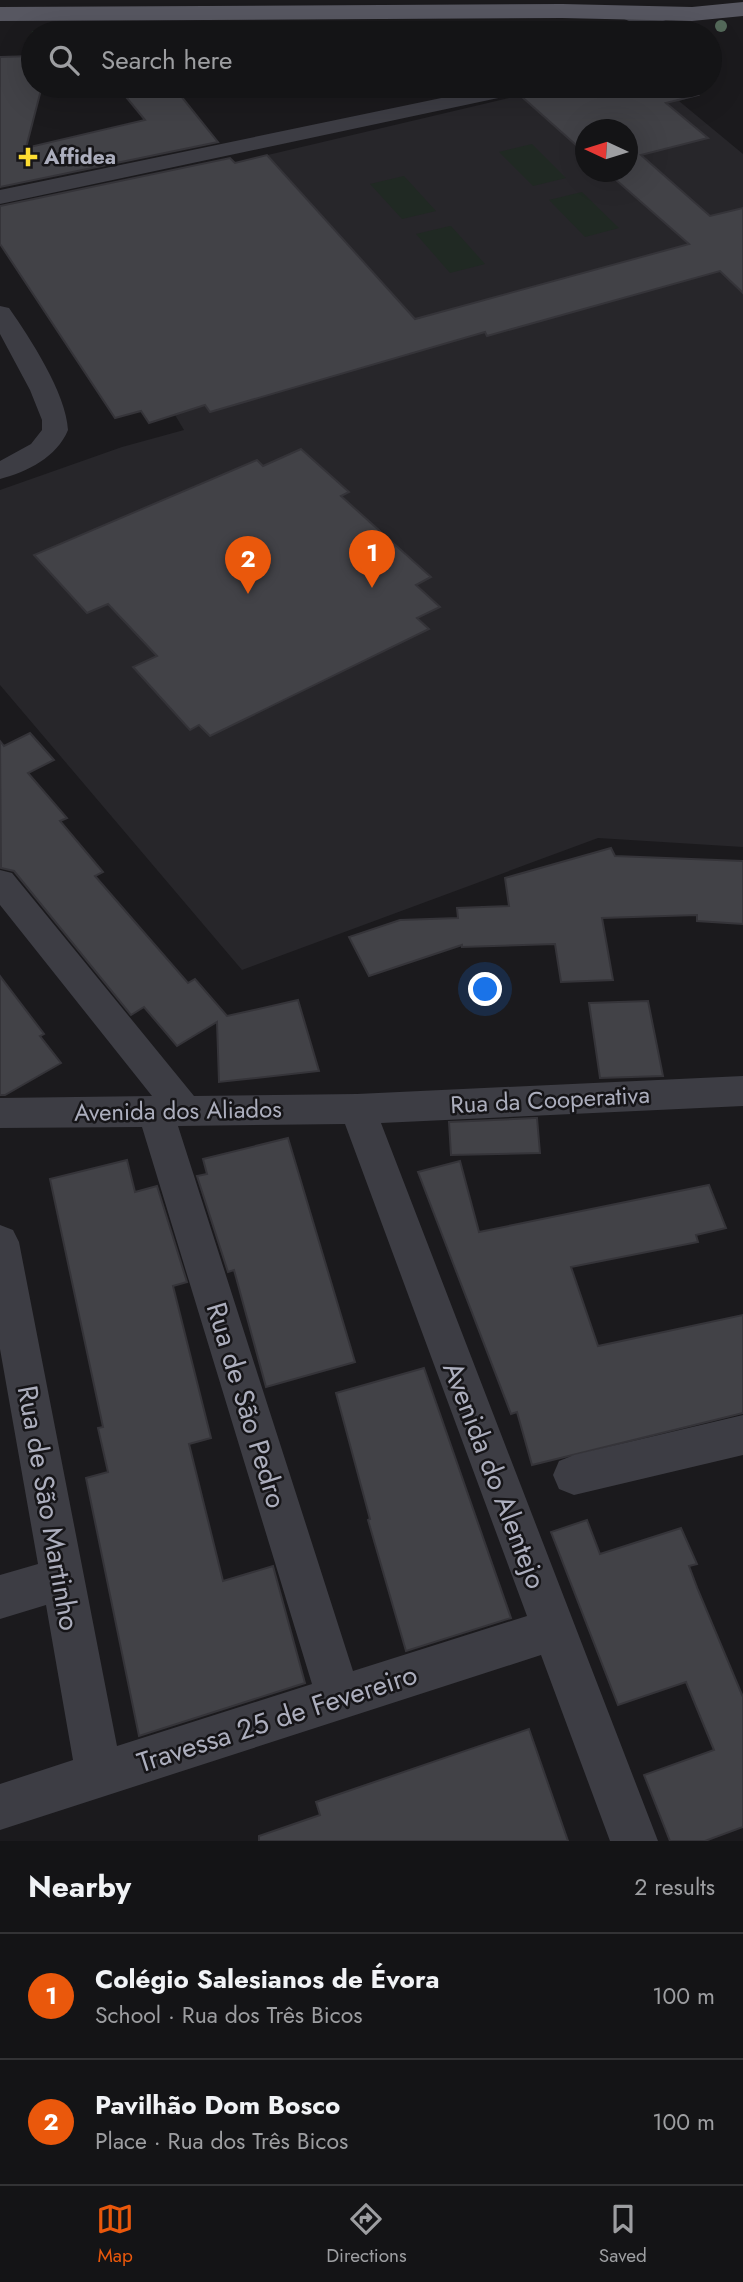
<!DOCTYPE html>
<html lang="en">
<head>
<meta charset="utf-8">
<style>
	body { margin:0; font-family:Jost,sans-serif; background:#1d1d1f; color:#f1f3f6 }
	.compass { position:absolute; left:575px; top:119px; width:63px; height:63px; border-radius:50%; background:#141416; box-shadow:0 7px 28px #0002; rotate:274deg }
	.you { position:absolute; left:486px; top:990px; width:24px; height:24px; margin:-18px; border:5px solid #fff; border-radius:50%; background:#1a73e8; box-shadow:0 0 0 10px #1a73e833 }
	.badge { display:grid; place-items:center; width:46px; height:46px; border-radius:50%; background:#ea580c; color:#fff; font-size:23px; font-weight:700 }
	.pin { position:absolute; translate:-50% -58px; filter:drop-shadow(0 2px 4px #0008) }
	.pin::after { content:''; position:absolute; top:37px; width:24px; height:21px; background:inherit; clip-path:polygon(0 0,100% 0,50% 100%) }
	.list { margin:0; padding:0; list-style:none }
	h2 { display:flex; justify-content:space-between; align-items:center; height:91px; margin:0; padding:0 28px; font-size:30px }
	h2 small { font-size:23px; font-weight:400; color:#9d9ea1 }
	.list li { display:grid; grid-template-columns:46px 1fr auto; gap:21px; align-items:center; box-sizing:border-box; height:126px; padding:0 28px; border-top:2px solid #333335 }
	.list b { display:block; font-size:26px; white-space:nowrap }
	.list p { margin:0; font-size:23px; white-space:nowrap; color:#9d9ea1 }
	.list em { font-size:23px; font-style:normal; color:#9d9ea1 }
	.icon { flex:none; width:38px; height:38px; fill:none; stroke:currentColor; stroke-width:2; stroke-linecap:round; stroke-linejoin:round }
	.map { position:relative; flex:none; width:743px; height:1841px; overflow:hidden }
	.search { position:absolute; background:#141416; box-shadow:0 7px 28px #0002; left:21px; right:21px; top:21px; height:77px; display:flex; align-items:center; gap:18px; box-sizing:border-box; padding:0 24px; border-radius:38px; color:#9d9ea1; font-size:26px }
	.sheet { height:343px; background:#141416 }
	nav { display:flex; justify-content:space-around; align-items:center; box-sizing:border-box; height:98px; border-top:2px solid #333335; background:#141416; font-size:19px; color:#9d9ea1 }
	nav a { display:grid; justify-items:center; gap:4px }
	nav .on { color:#ea580c }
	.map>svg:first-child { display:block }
	.built { fill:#27262a; fill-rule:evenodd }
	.green { fill:#202923 }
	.building { fill:#424247; stroke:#353439; stroke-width:2 }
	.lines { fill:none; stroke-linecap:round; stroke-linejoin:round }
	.minor { fill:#3d3d44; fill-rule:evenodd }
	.primary { fill:#575761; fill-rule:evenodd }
	.tree { fill:#54695a }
	.poi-dot { fill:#fddd32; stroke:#161518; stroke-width:2.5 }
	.labels { text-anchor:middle; stroke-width:5; stroke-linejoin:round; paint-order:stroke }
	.far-poi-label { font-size:21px; font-weight:bold; fill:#acaebd; stroke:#161518; text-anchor:start }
	.street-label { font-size:24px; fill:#acaebd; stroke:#161518 }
	.near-street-label { font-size:28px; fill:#acaebd; stroke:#161518 }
</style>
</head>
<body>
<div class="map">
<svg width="743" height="1841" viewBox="0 0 743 1841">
	<rect width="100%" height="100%" fill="#1b1a1d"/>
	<!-- built -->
	<path class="built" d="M 560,86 L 687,86 L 698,95 L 679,101 L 743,154 L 743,847 L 598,838 L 242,970 L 0,685 L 0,490 L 122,447 L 184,430 L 175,415 L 149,423 L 141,411 L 115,418 L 0,244 L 0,218 ZM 586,130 L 628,130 L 628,172 L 586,172 Z"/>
	<!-- green -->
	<g class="green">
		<path d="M 249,30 L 249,33 L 33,33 L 33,48 L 27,48 L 32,31 Z"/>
		<path d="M 532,144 L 566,178 L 533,186 L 499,152 Z"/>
		<path d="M 404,176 L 436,211 L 402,219 L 370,184 Z"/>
		<path d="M 582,192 L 619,228 L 585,237 L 549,200 Z"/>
		<path d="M 450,226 L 451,226 L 485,264 L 450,273 L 416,234 Z"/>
	</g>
	<!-- building -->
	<g class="building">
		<path d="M 33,56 L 33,86 L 42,86 L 26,148 L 145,120 L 117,86 L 173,86 L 218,142 L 0,187 L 0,57 Z"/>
		<path d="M 540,86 L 687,86 L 698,95 L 666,103 L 708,138 L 641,155 L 710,216 L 743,208 L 743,293 L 720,271 L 487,336 L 485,332 L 210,412 L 205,405 L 149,423 L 141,411 L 115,418 L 0,244 L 0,206 L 230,158 L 235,163 L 267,155 L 415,319 L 689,244 L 607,172 L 627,172 L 627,130 L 585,130 L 585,153 L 521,96 L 535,93 Z"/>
		<path d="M 301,449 L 349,492 L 341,496 L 431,577 L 416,585 L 440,607 L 417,618 L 429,629 L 210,736 L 199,725 L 190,730 L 133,667 L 157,656 L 108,604 L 87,613 L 34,555 L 257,460 L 263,466 Z"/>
		<path d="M 30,733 L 54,760 L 28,773 L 67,818 L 60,821 L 103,872 L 95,876 L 188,983 L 195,979 L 227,1016 L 298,1000 L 319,1071 L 219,1082 L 217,1022 L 177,1046 L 144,1007 L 131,1015 L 14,871 L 1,868 L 0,741 L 4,746 Z"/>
		<path d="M 611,848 L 615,856 L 743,861 L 743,924 L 697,921 L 697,915 L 602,918 L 613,980 L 561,982 L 555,944 L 462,947 L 462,945 L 369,976 L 349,937 L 400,920 L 458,918 L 457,908 L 509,906 L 505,878 Z"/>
		<path d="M 0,976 L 44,1034 L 40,1036 L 61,1063 L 5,1095 L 0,1095 Z"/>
		<path d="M 648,1001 L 663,1076 L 600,1078 L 589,1003 Z"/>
		<path d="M 534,1118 L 537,1118 L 540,1153 L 451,1155 L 449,1122 Z"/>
		<path d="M 288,1138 L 355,1362 L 266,1387 L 234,1270 L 228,1272 L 197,1176 L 207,1174 L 203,1159 Z"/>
		<path d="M 127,1160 L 135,1192 L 157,1186 L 187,1282 L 173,1286 L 211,1438 L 189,1444 L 223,1581 L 273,1566 L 305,1683 L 139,1736 L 86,1478 L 108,1472 L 98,1428 L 103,1427 L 50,1179 Z"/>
		<path d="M 460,1161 L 479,1232 L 709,1185 L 726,1228 L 696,1235 L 698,1242 L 571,1267 L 598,1346 L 743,1315 L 743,1413 L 532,1465 L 517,1412 L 511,1414 L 418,1172 Z"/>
		<path d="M 424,1368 L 511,1618 L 406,1651 L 368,1520 L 370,1519 L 336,1393 Z"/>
		<path d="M 587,1520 L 600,1554 L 681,1528 L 697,1564 L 689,1566 L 698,1590 L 743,1697 L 743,1827 L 705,1841 L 670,1841 L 644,1775 L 714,1750 L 686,1682 L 618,1705 L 551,1532 Z"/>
		<path d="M 529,1729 L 568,1841 L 259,1841 L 259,1836 L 320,1815 L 316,1802 Z"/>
	</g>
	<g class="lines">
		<!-- minor -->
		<g class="minor">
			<path d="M 629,8 L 666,21 L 677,33 L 656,33 L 622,18 L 619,14 L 622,10 Z"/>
			<path d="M 499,86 L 537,86 L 534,90 L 527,92 L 0,204 L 0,190 Z"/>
			<path d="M 0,306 L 9,308 C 30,338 66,393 68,430 C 57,457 27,472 0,479 L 0,461 L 31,444 L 42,430 L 42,420 L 30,390 L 0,334 Z"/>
			<path d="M 0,870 L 12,873 L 194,1096 L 357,1094 L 743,1076 L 743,1106 L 381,1123 L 658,1841 L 610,1841 L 541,1655 L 0,1830 L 0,1784 L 73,1760 L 46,1605 L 0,1619 L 0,1575 L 38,1564 L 0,1349 L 0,1225 L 13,1230 L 19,1242 L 117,1746 L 312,1684 L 142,1127 L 0,1128 L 0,1098 L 152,1096 L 0,905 ZM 345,1124 L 527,1616 L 353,1671 L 178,1126 Z"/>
			<path d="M 743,1415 L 743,1455 L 574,1495 L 559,1489 L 553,1475 L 559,1461 L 574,1455 Z"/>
		</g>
		<!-- primary -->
		<path class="primary" d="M 743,2 L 743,16 L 692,21 L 562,18 L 0,21 L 0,7 L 562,4 L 692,7 Z"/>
	</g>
	<!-- trees -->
	<circle class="tree" cx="721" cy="26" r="6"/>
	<!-- markers -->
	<path class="poi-dot" d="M24.5 146.5h7v7h7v7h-7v7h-7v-7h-7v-7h7z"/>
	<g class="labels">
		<!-- far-poi labels -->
		<g class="far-poi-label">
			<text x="44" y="164">Affidea</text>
		</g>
		<!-- street labels -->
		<g class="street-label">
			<text transform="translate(550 1100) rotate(-3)" y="8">Rua da Cooperativa</text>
			<text transform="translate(178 1111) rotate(-1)" y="8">Avenida dos Aliados</text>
		</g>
		<!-- near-street labels -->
		<g class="near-street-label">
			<text transform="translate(247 1405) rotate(73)" y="10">Rua de São Pedro</text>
			<text transform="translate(495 1475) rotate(69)" y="10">Avenida do Alentejo</text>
			<text transform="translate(49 1508) rotate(80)" y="10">Rua de São Martinho</text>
			<text transform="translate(277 1718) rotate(-18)" y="10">Travessa 25 de Fevereiro</text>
		</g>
	</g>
</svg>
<svg class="compass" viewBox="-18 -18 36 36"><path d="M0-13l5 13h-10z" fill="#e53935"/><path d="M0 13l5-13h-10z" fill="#9d9ea1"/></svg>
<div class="you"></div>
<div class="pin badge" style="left:372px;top:588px">1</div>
<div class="pin badge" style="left:248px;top:594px">2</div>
<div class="search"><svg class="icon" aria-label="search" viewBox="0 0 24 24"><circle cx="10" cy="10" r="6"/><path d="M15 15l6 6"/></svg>Search here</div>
</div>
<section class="sheet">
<h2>Nearby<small>2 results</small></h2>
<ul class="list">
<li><span class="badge">1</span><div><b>Colégio Salesianos de Évora</b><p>School · Rua dos Três Bicos</p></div><em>100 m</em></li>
<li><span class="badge">2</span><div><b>Pavilhão Dom Bosco</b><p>Place · Rua dos Três Bicos</p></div><em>100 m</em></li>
</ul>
</section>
<nav>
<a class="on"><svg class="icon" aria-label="map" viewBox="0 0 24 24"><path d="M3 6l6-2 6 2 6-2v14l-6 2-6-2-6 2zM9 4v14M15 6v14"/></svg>Map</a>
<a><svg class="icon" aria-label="directions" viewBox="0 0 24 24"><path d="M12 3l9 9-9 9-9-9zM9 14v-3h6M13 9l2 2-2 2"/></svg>Directions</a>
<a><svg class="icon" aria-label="saved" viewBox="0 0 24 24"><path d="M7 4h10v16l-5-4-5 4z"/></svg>Saved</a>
</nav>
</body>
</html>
